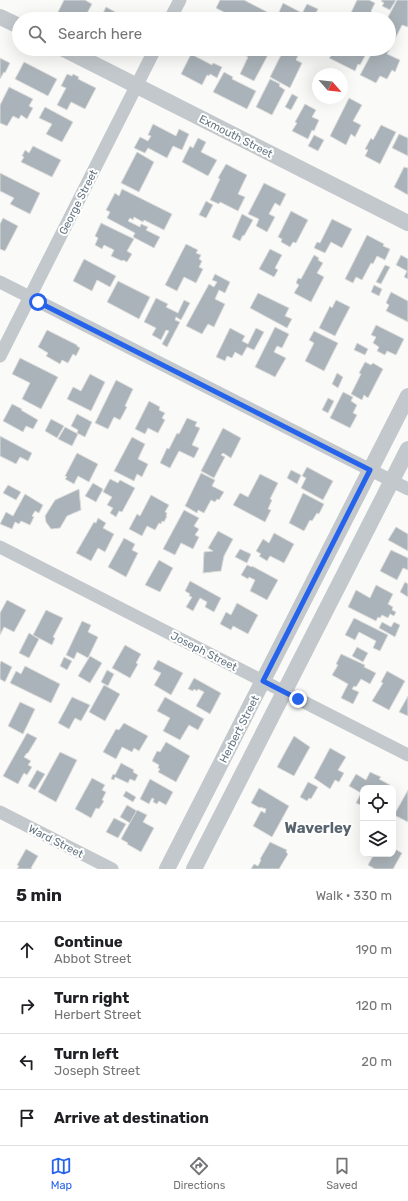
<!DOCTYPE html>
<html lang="en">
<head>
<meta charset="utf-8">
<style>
	body { margin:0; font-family:Rubik,sans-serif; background:#f2f2f2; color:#202124 }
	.controls { position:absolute; right:12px; bottom:12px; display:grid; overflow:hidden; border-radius:8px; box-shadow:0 4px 16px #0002 }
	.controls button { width:36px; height:36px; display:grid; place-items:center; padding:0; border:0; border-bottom:1px solid #e0e0e0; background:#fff; color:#202124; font:20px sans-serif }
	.compass { position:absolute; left:312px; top:68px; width:36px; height:36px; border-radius:50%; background:#fff; box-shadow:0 4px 16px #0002; rotate:117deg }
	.stop { position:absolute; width:12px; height:12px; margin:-9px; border:3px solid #2563eb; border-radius:50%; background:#fff }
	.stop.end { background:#2563eb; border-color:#fff; box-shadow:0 1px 4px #0008 }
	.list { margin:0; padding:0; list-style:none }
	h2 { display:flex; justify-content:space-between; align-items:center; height:52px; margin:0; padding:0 16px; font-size:17px }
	h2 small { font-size:13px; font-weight:400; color:#757577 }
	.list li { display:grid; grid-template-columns:26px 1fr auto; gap:12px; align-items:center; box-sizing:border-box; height:56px; padding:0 16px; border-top:1px solid #e0e0e0 }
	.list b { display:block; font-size:15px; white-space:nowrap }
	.list p { margin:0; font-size:13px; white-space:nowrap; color:#757577 }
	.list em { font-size:13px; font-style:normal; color:#757577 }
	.icon { flex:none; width:22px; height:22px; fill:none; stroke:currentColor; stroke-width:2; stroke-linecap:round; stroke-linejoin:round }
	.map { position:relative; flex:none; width:408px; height:869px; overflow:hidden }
	.search { position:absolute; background:#fff; box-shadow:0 4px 16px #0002; left:12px; right:12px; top:12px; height:44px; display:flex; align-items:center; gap:10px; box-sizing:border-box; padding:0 14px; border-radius:22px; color:#757577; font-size:15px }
	.sheet { height:276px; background:#fff }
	nav { display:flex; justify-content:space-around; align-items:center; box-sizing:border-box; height:56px; border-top:1px solid #e0e0e0; background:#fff; font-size:11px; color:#757577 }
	nav a { display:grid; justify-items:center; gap:2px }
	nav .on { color:#2563eb }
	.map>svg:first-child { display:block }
	.building { fill:#aab3b9; stroke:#dcdcda }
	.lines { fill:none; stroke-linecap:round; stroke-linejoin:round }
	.minor { stroke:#c3c8cc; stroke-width:13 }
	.tertiary { stroke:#c3c8cc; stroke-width:16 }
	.route { stroke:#2563eb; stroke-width:5 }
	.labels { text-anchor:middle; stroke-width:4; stroke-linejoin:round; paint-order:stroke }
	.street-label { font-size:11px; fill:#657683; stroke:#fff }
	.district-label { font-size:15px; font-weight:bold; fill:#57646e; stroke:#fff }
</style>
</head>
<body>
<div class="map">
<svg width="408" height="869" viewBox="0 0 408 869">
	<rect width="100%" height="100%" fill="#fafaf8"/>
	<!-- building -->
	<g class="building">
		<path d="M 64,0 L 85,0 L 92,4 L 84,19 L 66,19 L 57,14 Z"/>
		<path d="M 220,0 L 244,0 L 271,14 L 269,19 L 257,19 L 245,13 L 241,19 L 237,19 L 216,8 Z"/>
		<path d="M 357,0 L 369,0 L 375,3 L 371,11 L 373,13 L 370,19 L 348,19 Z"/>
		<path d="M 382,0 L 396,0 L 390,10 L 382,6 L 384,3 L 381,1 Z"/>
		<path d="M 397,0 L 408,0 L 408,27 L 402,25 L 395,39 L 389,36 L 389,19 L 387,19 Z"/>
		<path d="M 283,3 L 302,13 L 299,19 L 292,19 L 279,12 Z"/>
		<path d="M 307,4 L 318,9 L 313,19 L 299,19 Z"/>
		<path d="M 106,7 L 128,19 L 100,19 Z"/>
		<path d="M 389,38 L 394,41 L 387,54 L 400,60 L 395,72 L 392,70 L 387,79 L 380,76 L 376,83 L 360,75 L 374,49 L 389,49 Z"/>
		<path d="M 212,49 L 227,49 L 224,55 Z"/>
		<path d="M 240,49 L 262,49 L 269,53 L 254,81 L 240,74 L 248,57 L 238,52 Z"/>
		<path d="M 284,49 L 301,49 L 296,60 L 302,63 L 290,88 L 270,77 Z"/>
		<path d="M 327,49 L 360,49 L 359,52 L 365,56 L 360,65 L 358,64 L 355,71 L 329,58 L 331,56 L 325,53 Z"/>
		<path d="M 191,54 L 212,65 L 213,63 L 222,67 L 217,78 L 210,74 L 209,76 L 207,75 L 202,85 L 181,74 Z"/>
		<path d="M 0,58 L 10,63 L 5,73 L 4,72 L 0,79 Z"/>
		<path d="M 24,62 L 57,79 L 48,96 L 15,79 Z"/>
		<path d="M 224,72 L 233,77 L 232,79 L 256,91 L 247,109 L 213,92 Z"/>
		<path d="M 67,74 L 72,76 L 73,74 L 79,77 L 78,79 L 96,88 L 85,109 L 71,102 L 67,110 L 57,105 L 66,88 L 61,86 Z"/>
		<path d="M 270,79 L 280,84 L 279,86 L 285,90 L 272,115 L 256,107 Z"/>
		<path d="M 9,87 L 33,99 L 29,106 L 33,108 L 27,119 L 21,115 L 19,119 L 13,116 L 7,126 L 0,123 L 0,105 Z"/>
		<path d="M 292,94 L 298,97 L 291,110 L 285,107 Z"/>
		<path d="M 349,98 L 362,105 L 353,121 L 361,125 L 355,137 L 351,134 L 346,145 L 330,136 Z"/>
		<path d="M 305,104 L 316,110 L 312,117 L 319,120 L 314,131 L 312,130 L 308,139 L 292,131 L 297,123 L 295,122 Z"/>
		<path d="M 45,107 L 73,122 L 62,142 L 46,134 L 52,124 L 39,118 Z"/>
		<path d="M 153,124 L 176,136 L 179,129 L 189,134 L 182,150 L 173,146 L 167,158 L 148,148 L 145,153 L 134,148 L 140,137 L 148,141 L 151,136 L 148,135 Z"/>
		<path d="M 381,125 L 396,132 L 380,164 L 365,156 L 368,150 L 365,149 L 371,138 L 373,140 Z"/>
		<path d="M 399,134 L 408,138 L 408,156 L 392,148 Z"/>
		<path d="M 314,135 L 324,140 L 318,151 L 308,146 Z"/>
		<path d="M 198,138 L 206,142 L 201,152 L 217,160 L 208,176 L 182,162 L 190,146 L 193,148 Z"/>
		<path d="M 33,146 L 61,160 L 52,177 L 21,162 L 24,157 L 22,156 L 25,150 L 29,153 Z"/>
		<path d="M 137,152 L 154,162 L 139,192 L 121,183 Z"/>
		<path d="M 226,164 L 247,175 L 238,194 L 245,197 L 238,211 L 220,202 L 219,204 L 210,200 L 220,179 L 218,178 Z"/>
		<path d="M 404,167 L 408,168 L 408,195 L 394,187 Z"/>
		<path d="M 0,173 L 40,193 L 30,214 L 10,204 L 14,198 L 0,191 Z"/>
		<path d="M 264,183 L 286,194 L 280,206 L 275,203 L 269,214 L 275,217 L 267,232 L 256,226 L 259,219 L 248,214 Z"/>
		<path d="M 122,189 L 172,214 L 164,230 L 144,220 L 143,222 L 134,217 L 133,220 L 130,218 L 128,221 L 140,227 L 141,224 L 148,227 L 146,230 L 160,237 L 154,248 L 133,237 L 135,233 L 107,218 L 110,212 L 106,210 L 115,193 L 119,196 Z"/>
		<path d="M 206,201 L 213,205 L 206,218 L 199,215 Z"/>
		<path d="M 291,211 L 308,220 L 296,243 L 293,242 L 290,247 L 281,242 L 282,239 L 278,237 Z"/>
		<path d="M 242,214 L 253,220 L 244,236 L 243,235 L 240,241 L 232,237 Z"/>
		<path d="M 3,218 L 18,226 L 5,251 L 0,249 L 0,224 Z"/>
		<path d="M 332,219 L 352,229 L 342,248 L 331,242 L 325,253 L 314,248 L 317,242 L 320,243 Z"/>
		<path d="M 101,223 L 134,239 L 127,251 L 132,254 L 127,262 L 123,260 L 122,261 L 111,256 L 114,250 L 104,245 L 102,249 L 95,245 L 98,238 L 95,236 Z"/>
		<path d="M 367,235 L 384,244 L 383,246 L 390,249 L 385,260 L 377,256 L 373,264 L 371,263 L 362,280 L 356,277 L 353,283 L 345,279 Z"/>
		<path d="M 186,244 L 198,250 L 196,253 L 201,255 L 199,259 L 202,261 L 199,267 L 203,269 L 196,283 L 184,277 L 177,291 L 165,285 Z"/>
		<path d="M 270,249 L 282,255 L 275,268 L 278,270 L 274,277 L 259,269 Z"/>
		<path d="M 314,255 L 319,258 L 318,260 L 323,263 L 317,273 L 324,277 L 311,302 L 294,293 L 299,285 L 296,283 L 298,278 L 301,279 Z"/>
		<path d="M 401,255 L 408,259 L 408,279 L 404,277 L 407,271 L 396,265 Z"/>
		<path d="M 84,259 L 116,276 L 110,287 L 97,280 L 92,291 L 73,281 Z"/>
		<path d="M 385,265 L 390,267 L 381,284 L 376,282 Z"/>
		<path d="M 215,274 L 230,282 L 225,293 L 219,290 L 215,299 L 225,304 L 214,327 L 208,324 L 202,334 L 186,326 L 209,284 L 214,287 L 217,282 L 212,280 Z"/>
		<path d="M 118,281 L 150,297 L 139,319 L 107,302 Z"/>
		<path d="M 374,285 L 382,289 L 379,296 L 371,292 Z"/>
		<path d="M 391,292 L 408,301 L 408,322 L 386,311 L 389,305 L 386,303 Z"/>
		<path d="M 258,293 L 289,308 L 285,316 L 292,319 L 287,328 L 250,308 Z"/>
		<path d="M 156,298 L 168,304 L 166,307 L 178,313 L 184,300 L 190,303 L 181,320 L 176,317 L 175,320 L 180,322 L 167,347 L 162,344 L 169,331 L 166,330 L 161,340 L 152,335 L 156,328 L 144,322 Z"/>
		<path d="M 336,300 L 350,307 L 335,336 L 319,328 L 330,306 L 332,308 Z"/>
		<path d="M 376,325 L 404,339 L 396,355 L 387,351 L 385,355 L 377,351 L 379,347 L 373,343 L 376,337 L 371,335 Z"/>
		<path d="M 275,327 L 289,334 L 282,348 L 277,346 L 274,352 L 286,358 L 275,377 L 255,367 Z"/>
		<path d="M 230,328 L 245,336 L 242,341 L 248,344 L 256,328 L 264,332 L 254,350 L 247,347 L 242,356 L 235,352 L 232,358 L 227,356 L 225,361 L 216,357 Z"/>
		<path d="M 47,330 L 77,345 L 77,346 L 80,348 L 76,356 L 73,354 L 68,363 L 62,360 L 60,364 L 46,356 L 48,353 L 38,347 Z"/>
		<path d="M 314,331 L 338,343 L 324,371 L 305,361 L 314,343 L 309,340 Z"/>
		<path d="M 357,343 L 368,349 L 365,355 L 354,350 Z"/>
		<path d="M 20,358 L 58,377 L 41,409 L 22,399 L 30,383 L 12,374 Z"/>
		<path d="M 365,362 L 371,365 L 373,363 L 383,369 L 368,398 L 364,395 L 362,400 L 351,394 L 361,374 L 359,373 Z"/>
		<path d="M 337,373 L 343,377 L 338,388 L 332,384 Z"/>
		<path d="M 90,374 L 105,382 L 91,411 L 67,399 L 73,387 L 81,391 Z"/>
		<path d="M 116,380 L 133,389 L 125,406 L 127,407 L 120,420 L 114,417 L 108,429 L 95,423 Z"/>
		<path d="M 343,392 L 353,397 L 351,401 L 357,405 L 353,413 L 357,415 L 350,428 L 330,418 Z"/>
		<path d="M 328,398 L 334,401 L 328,413 L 322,410 Z"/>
		<path d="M 149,401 L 160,407 L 159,410 L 165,413 L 162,418 L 165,420 L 158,433 L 148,428 L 145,434 L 135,429 Z"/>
		<path d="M 12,404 L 22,409 L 21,410 L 38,420 L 33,429 L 26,426 L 23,432 L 3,421 Z"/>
		<path d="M 77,414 L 92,422 L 85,437 L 77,433 L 78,430 L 71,426 Z"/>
		<path d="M 187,418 L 197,422 L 195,426 L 200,428 L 192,445 L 199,448 L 194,458 L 179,451 L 170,468 L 160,463 L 167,448 L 169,449 L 177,433 L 179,434 Z"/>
		<path d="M 51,419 L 64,426 L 57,438 L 45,431 Z"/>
		<path d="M 65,427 L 78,434 L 72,446 L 58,439 Z"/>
		<path d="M 223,428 L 241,438 L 231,458 L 223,453 L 221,455 L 225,457 L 214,478 L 201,471 Z"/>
		<path d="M 0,436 L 32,453 L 28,461 L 20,457 L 16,464 L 0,456 Z"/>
		<path d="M 132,437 L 145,444 L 138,459 L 148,464 L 142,477 L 137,474 L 134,481 L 114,471 Z"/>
		<path d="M 77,453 L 98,464 L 89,482 L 78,476 L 74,484 L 65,479 L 67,477 L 65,476 Z"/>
		<path d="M 307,467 L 333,481 L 323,500 L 301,488 L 306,478 L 302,476 Z"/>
		<path d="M 291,470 L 301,475 L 297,484 L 287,478 Z"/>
		<path d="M 201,473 L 215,480 L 212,486 L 224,492 L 219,500 L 217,499 L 215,502 L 211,500 L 204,513 L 198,510 L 197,513 L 185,506 Z"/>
		<path d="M 260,474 L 278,483 L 270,499 L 272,500 L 268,509 L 271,510 L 265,522 L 233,505 L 240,493 L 248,497 Z"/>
		<path d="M 110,479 L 118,483 L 120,480 L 135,488 L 122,512 L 119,511 L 116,517 L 110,513 L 113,508 L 107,505 L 112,497 L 103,492 Z"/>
		<path d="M 93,483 L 103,489 L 96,502 L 85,496 Z"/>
		<path d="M 8,485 L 21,492 L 16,500 L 3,493 Z"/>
		<path d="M 79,489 L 81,510 L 67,516 L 60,528 L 51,529 L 46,522 L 45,516 L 55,500 Z"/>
		<path d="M 303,493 L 324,504 L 319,514 L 317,513 L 312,521 L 310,520 L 304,531 L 289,523 Z"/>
		<path d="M 25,494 L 43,505 L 39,513 L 35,511 L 32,516 L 34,517 L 30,525 L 21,521 L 19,524 L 15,522 L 12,529 L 0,524 L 6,512 L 13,516 Z"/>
		<path d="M 151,495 L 169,505 L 165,512 L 167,513 L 166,516 L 167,516 L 164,522 L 162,521 L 161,524 L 159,523 L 155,530 L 147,526 L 142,536 L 129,529 L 137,514 L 140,516 Z"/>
		<path d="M 184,510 L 199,518 L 194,526 L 199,529 L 195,535 L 199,537 L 193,549 L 181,543 L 175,555 L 163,549 Z"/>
		<path d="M 98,518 L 106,523 L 103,528 L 114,534 L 105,552 L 98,548 L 91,561 L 76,553 L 94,522 L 96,523 Z"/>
		<path d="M 396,527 L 408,534 L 408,551 L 388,540 Z"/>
		<path d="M 218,531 L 233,539 L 224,556 L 221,571 L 203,573 L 204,552 L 213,551 L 208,548 Z"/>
		<path d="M 274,533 L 294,544 L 284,563 L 270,556 L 267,561 L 259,556 L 261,554 L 256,551 L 263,539 L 269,543 Z"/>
		<path d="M 124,538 L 135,544 L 132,550 L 138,553 L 126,577 L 108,567 Z"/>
		<path d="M 240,549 L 251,554 L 247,563 L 235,557 Z"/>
		<path d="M 391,550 L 408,558 L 408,570 L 403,568 L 397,580 L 380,571 Z"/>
		<path d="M 159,560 L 173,568 L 160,592 L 145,585 Z"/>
		<path d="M 247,565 L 252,567 L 252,566 L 278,580 L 267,600 L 250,591 L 255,580 L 249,577 L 248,579 L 241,575 Z"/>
		<path d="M 190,581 L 221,598 L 214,612 L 205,607 L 207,602 L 200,598 L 193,611 L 186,607 L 192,597 L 189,596 L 190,594 L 185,591 Z"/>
		<path d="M 405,582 L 408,584 L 408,597 L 400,592 Z"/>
		<path d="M 376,585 L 393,594 L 388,604 L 393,607 L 392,610 L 396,612 L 394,616 L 390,614 L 388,618 L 382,615 L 380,618 L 378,617 L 376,621 L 348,607 L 356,590 L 370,598 Z"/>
		<path d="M 7,600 L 26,610 L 14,632 L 4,627 L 0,635 L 0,613 Z"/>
		<path d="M 237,603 L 258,615 L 248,634 L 233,626 L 231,630 L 220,624 L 226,612 L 231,615 Z"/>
		<path d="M 46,610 L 63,618 L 53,637 L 55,638 L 52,645 L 33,635 Z"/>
		<path d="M 354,618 L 388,635 L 380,651 L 373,648 L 376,641 L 359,632 L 355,640 L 345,635 Z"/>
		<path d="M 82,621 L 91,625 L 88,632 L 98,637 L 88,658 L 77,652 L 74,659 L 66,655 Z"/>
		<path d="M 382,622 L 391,627 L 394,622 L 400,625 L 395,637 L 379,628 Z"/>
		<path d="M 29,633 L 39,639 L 29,658 L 19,653 Z"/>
		<path d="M 125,645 L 141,654 L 136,663 L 138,664 L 130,678 L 112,668 Z"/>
		<path d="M 357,647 L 368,653 L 363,662 L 352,656 Z"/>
		<path d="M 341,654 L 365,665 L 364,667 L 376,673 L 370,684 L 361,679 L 356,687 L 354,686 L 352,689 L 359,692 L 353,704 L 341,698 L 348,684 L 332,675 L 338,665 L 336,664 Z"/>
		<path d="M 90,656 L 102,663 L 90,683 L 78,676 Z"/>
		<path d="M 64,657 L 72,661 L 67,670 L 60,666 Z"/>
		<path d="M 158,660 L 183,673 L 171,695 L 154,685 L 161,673 L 153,669 Z"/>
		<path d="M 1,661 L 12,667 L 5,682 L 0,679 L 0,664 Z"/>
		<path d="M 25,666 L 60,684 L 51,703 L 10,683 L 16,671 L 21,674 Z"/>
		<path d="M 107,670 L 114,674 L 108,686 L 101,682 Z"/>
		<path d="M 387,671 L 405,681 L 389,710 L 372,701 L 383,683 L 381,682 Z"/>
		<path d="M 194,678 L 221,693 L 210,714 L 196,706 L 204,692 L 198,689 L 197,691 L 194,689 L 193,691 L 188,689 Z"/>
		<path d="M 104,685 L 120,694 L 105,721 L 89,712 Z"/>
		<path d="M 408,696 L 408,716 L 399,712 Z"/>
		<path d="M 72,697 L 90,705 L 81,721 L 75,718 L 69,729 L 58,723 Z"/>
		<path d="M 165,697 L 204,719 L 198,730 L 189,725 L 180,740 L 163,731 L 170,718 L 157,711 Z"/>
		<path d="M 20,702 L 35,709 L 23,734 L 8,726 Z"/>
		<path d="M 124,723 L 148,736 L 139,751 L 134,748 L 132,752 L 122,747 L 116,759 L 103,752 L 116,729 L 119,730 Z"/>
		<path d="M 27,733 L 37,738 L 28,753 L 27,753 L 24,757 L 31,761 L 28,765 L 32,767 L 27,775 L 24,773 L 18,784 L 3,776 Z"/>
		<path d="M 294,736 L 310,747 L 294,776 L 277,767 Z"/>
		<path d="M 166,742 L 190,756 L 176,782 L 158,772 L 160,769 L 158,768 L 159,765 L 152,761 L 157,751 L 160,752 Z"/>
		<path d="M 330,748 L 346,757 L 338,770 L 344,773 L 339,782 L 335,780 L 330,789 L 314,778 Z"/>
		<path d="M 60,752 L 77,760 L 56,802 L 38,792 Z"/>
		<path d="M 121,763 L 134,770 L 133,772 L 138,775 L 135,781 L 130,779 L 128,783 L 115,777 L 114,780 L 111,779 L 113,774 L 115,775 Z"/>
		<path d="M 37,770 L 45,774 L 35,790 L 28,786 Z"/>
		<path d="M 370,772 L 381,777 L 379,779 L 390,785 L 389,788 L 363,788 L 363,806 L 356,803 L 361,793 L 349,786 L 356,774 L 366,780 Z"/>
		<path d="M 92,778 L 105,785 L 102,790 L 106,792 L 102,800 L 104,801 L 99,809 L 96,808 L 91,818 L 75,809 Z"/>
		<path d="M 150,779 L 173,792 L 166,805 L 159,801 L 157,804 L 153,802 L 154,799 L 152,798 L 149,804 L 140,799 Z"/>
		<path d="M 308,782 L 318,787 L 311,799 L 309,798 L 307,801 L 300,797 Z"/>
		<path d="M 259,788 L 289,806 L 272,837 L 253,826 L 261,811 L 265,813 L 266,809 L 260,807 L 260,808 L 251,803 Z"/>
		<path d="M 408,790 L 408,822 L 394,815 Z"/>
		<path d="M 126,791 L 136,797 L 133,802 L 123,796 Z"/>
		<path d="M 127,805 L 137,811 L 130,823 L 120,817 Z"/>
		<path d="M 137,810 L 147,815 L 143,822 L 154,828 L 141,852 L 127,844 L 128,843 L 121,839 Z"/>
		<path d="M 114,818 L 126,824 L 118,838 L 106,832 Z"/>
		<path d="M 270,842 L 287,850 L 286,852 L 288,854 L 279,869 L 251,869 L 254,864 L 258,866 L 261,860 L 260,859 Z"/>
		<path d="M 393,848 L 402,853 L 393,869 L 375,869 L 368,865 L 374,854 L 393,854 Z"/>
		<path d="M 26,849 L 38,856 L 31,868 L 32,869 L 17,869 L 19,866 L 17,865 Z"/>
	</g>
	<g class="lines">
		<!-- minor -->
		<g class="minor">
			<path d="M 170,19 L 180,0"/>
			<path d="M 0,282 L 408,489"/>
			<path d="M 0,356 L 155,49"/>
			<path d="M 0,547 L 408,755"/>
			<path d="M 0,812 L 112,869"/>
		</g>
		<!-- tertiary -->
		<g class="tertiary">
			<path d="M 0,17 L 19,26"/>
			<path d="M 64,49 L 408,223"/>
			<path d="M 167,869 L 408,396"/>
			<path d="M 194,869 L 408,449"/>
		</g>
	</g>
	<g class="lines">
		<!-- route -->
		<path class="route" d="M 38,302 L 370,470 L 263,681 L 298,699"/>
	</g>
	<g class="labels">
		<!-- street labels -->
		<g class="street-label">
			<text transform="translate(236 136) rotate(27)" y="4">Exmouth Street</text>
			<text transform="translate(78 202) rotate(-63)" y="4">George Street</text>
			<text transform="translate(204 651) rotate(27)" y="4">Joseph Street</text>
			<text transform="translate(239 729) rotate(-63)" y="4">Herbert Street</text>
			<text transform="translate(56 841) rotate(27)" y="4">Ward Street</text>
		</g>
		<!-- district labels -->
		<g class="district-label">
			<text x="318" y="833">Waverley</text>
		</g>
	</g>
</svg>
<div class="controls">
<button><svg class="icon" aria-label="locate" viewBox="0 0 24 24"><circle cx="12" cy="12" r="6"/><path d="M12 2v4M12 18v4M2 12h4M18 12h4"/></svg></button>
<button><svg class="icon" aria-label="layers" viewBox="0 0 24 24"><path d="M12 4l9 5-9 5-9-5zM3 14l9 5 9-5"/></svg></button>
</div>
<svg class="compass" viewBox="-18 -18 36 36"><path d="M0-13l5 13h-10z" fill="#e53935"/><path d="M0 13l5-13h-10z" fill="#757577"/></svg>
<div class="stop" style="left:38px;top:302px"></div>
<div class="stop end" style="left:298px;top:699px"></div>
<div class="search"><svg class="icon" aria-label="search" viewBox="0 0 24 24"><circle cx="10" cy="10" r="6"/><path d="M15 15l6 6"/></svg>Search here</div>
</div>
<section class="sheet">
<h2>5 min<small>Walk · 330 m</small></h2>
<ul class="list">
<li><svg class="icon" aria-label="ahead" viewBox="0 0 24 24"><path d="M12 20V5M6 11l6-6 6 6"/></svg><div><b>Continue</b><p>Abbot Street</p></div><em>190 m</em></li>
<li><svg class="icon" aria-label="right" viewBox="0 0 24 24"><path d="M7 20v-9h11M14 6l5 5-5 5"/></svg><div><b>Turn right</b><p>Herbert Street</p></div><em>120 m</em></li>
<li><svg class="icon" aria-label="left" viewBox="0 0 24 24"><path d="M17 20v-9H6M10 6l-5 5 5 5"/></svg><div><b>Turn left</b><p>Joseph Street</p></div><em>20 m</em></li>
<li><svg class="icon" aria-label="arrive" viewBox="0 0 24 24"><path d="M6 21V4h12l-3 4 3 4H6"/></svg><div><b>Arrive at destination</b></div></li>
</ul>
</section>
<nav>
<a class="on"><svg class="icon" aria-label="map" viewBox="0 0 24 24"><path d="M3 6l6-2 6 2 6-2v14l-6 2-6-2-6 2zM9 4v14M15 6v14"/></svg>Map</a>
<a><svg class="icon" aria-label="directions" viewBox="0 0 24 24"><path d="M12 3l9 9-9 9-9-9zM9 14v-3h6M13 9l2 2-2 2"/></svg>Directions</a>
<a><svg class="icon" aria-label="saved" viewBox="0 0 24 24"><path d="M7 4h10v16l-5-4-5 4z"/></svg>Saved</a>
</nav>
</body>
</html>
